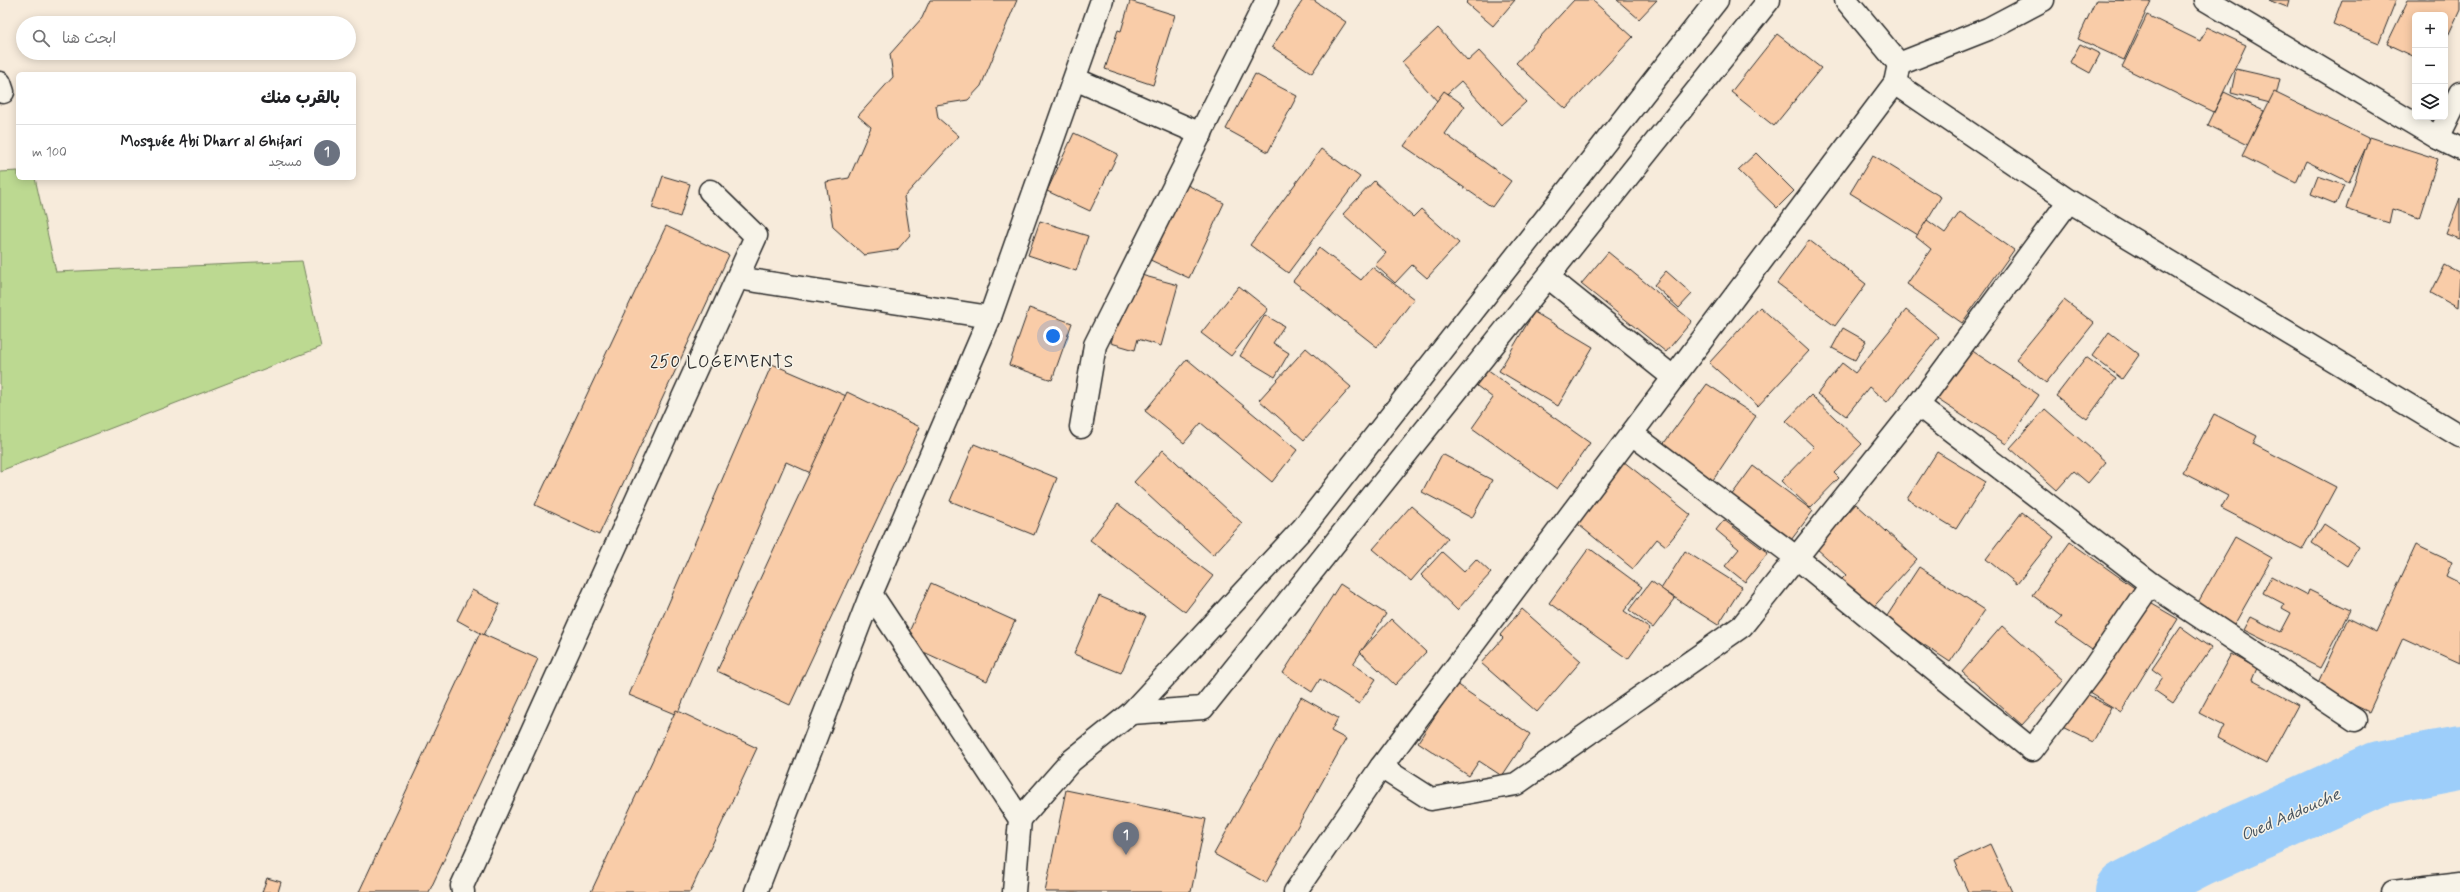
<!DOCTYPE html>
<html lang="ar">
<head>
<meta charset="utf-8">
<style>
	body { margin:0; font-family:Mynerve,"Playpen Sans Arabic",sans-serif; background:#f2f2f2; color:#202124; direction:rtl }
	.controls { position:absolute; right:12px; top:12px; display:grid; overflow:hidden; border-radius:6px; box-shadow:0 2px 10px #0003 }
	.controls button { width:36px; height:36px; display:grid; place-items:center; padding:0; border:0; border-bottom:1px solid #e0e0e0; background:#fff; color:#202124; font:20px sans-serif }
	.you { position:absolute; left:1053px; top:336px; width:14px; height:14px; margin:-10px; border:3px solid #fff; border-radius:50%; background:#1a73e8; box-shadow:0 0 0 6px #1a73e833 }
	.badge { display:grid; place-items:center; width:26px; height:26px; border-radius:50%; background:#2563eb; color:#fff; font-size:13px; font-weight:700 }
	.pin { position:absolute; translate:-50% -33px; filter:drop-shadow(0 1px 2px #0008) }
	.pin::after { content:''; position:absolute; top:21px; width:14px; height:12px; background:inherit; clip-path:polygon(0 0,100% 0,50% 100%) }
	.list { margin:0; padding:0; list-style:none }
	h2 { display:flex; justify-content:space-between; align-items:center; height:52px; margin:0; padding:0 16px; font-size:17px }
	h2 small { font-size:13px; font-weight:400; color:#757577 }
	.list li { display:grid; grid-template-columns:26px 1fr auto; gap:12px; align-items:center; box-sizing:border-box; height:56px; padding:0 16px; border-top:1px solid #e0e0e0 }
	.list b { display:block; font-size:15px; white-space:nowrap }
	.list p { margin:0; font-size:13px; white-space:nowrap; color:#757577 }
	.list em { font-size:13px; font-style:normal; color:#757577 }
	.icon { flex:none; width:22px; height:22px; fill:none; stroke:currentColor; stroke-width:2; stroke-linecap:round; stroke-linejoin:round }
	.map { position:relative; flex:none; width:2460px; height:892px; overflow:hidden; direction:ltr }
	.search { position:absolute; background:#fff; box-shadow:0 2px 10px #0003; left:16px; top:16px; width:340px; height:44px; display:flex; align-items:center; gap:10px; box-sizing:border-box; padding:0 14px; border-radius:22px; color:#757577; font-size:15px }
	.panel { position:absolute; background:#fff; box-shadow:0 2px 10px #0003; left:16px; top:72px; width:340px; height:108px; border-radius:6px; direction:rtl }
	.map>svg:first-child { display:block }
	.green { fill:#bcd991; stroke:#74825e }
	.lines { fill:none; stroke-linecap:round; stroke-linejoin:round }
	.river { stroke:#9dcefa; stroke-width:64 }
	.building { fill:#f9cca8; stroke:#2b2b2b }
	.street-casing { stroke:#2b2b2b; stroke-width:25 }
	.secondary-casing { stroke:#2b2b2b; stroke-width:25 }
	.street { stroke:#f7f3e8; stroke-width:22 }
	.secondary { stroke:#f7f3e8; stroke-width:22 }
	.labels { text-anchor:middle; stroke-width:3; stroke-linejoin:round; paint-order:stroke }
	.neighbourhood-label { font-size:17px; letter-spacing:1px; fill:#2b2b2b; stroke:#f7f3e8 }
	.water-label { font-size:17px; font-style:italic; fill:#48545f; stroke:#f7f3e8 }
</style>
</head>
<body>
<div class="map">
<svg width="2460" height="892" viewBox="0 0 2460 892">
	<rect width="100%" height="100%" fill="#f7ebdb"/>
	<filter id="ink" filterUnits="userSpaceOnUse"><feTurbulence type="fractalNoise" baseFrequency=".025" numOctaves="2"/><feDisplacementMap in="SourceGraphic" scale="8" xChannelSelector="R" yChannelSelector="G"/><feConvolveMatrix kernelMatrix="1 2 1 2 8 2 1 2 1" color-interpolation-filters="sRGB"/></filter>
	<g filter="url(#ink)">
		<!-- green -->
		<path class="green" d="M 18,171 L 18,178 L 35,178 L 56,272 L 302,261 L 321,347 L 0,471 L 0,172 Z"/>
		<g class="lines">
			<!-- river -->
			<path class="river" d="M 2127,892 L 2199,855 L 2380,773 L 2460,758"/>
		</g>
		<!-- building -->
		<g class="building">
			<path d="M 930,0 L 1017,0 L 981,86 L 968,100 L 936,105 L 938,118 L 959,136 L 904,197 L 910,235 L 897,250 L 864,255 L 833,227 L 826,182 L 849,178 L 871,127 L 858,116 L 893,77 L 890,54 L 922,18 Z"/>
			<path d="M 1303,0 L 1313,0 L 1346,22 L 1312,73 L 1272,47 Z"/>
			<path d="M 1469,0 L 1515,0 L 1493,26 L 1466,3 Z"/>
			<path d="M 1574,0 L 1592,0 L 1633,37 L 1566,109 L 1516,63 Z"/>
			<path d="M 1617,0 L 1657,0 L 1639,19 Z"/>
			<path d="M 2096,0 L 2151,1 L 2124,60 L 2078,39 Z"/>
			<path d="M 2268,0 L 2289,0 L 2287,7 Z"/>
			<path d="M 2342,0 L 2396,0 L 2379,43 L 2333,24 Z"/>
			<path d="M 2408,0 L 2460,0 L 2460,10 L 2445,42 L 2445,15 L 2415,15 L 2415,57 L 2387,44 Z"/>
			<path d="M 1130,1 L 1175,15 L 1153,85 L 1105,69 L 1118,30 L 1121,31 Z"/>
			<path d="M 2147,15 L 2200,41 L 2207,27 L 2246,45 L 2214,112 L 2122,67 Z"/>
			<path d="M 1438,28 L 1468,61 L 1479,51 L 1526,102 L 1501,125 L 1461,81 L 1438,102 L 1402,62 Z"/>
			<path d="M 1777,34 L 1821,68 L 1774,126 L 1731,92 Z"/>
			<path d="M 2080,44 L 2100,54 L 2090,73 L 2070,62 Z"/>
			<path d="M 2236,69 L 2280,79 L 2274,104 L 2231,93 Z"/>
			<path d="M 1255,74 L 1297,96 L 1268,152 L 1226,129 Z"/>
			<path d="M 1444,91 L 1465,106 L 1445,134 L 1511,181 L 1492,207 L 1404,146 Z"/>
			<path d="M 2224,92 L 2264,111 L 2248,145 L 2208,125 Z"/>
			<path d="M 2274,92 L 2370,139 L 2349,182 L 2306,161 L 2296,183 L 2242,156 Z"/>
			<path d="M 1074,133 L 1118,154 L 1090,211 L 1047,191 Z"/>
			<path d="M 2369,137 L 2438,159 L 2419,218 L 2392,209 L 2389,223 L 2346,209 Z"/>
			<path d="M 1321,149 L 1360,177 L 1288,273 L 1250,245 Z"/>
			<path d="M 1756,153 L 1794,191 L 1777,208 L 1738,170 Z"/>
			<path d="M 1873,155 L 1941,197 L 1918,235 L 1850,193 Z"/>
			<path d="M 663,176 L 690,184 L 680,217 L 652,208 Z"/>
			<path d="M 2318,176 L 2344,185 L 2336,204 L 2311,194 Z"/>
			<path d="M 1374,181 L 1413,217 L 1421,209 L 1459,243 L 1427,278 L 1412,265 L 1395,283 L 1375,265 L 1386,253 L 1343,214 Z"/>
			<path d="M 1181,182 L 1224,203 L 1189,278 L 1146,258 Z"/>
			<path d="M 2460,198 L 2460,239 L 2446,234 Z"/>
			<path d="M 1960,212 L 2014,250 L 1962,323 L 1907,284 L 1931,249 L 1916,237 L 1927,220 L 1945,233 Z"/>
			<path d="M 1040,221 L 1088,236 L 1076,271 L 1028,255 Z"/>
			<path d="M 666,226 L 729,255 L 599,535 L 535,505 Z"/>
			<path d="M 1809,240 L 1866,284 L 1835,326 L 1777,283 Z"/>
			<path d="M 1319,248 L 1361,280 L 1372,267 L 1414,299 L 1377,347 L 1293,281 Z"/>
			<path d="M 1608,252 L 1692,321 L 1666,352 L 1581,284 Z"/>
			<path d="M 2445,265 L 2460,273 L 2458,308 L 2431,293 Z"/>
			<path d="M 1666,271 L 1692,294 L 1679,308 L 1654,285 Z"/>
			<path d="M 1130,272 L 1178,285 L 1161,346 L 1138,339 L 1135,350 L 1111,343 Z"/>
			<path d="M 1239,286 L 1268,309 L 1231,356 L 1201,333 Z"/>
			<path d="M 2064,300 L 2094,323 L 2046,383 L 2016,359 Z"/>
			<path d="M 1760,307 L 1809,351 L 1758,406 L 1709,363 Z"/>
			<path d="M 1029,308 L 1072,323 L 1052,380 L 1009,365 Z"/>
			<path d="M 1906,310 L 1939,337 L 1887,402 L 1869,387 L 1846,416 L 1817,394 L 1842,363 L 1855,373 Z"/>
			<path d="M 1534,312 L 1593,347 L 1558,406 L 1499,371 Z"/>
			<path d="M 1265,315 L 1284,326 L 1273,343 L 1289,353 L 1275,377 L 1240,356 Z"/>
			<path d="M 1843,328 L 1866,341 L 1855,360 L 1832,348 Z"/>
			<path d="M 2109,332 L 2139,355 L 2122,379 L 2092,356 Z"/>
			<path d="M 1306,348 L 1351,387 L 1304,440 L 1259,400 Z"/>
			<path d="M 1971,350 L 2039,395 L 2006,444 L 1937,399 Z"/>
			<path d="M 2086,357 L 2116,379 L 2087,419 L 2056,396 Z"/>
			<path d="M 1187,359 L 1297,450 L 1272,482 L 1201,423 L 1184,443 L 1145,411 Z"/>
			<path d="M 772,364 L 865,404 L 831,482 L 786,462 L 677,715 L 629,695 Z"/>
			<path d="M 1484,368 L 1590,443 L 1557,489 L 1472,428 L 1493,398 L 1473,383 Z"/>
			<path d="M 1707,384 L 1756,416 L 1711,483 L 1659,450 Z"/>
			<path d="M 847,392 L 920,427 L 790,705 L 717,671 Z"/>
			<path d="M 1811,395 L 1862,444 L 1834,473 L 1839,478 L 1810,508 L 1781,481 L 1814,447 L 1786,421 Z"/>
			<path d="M 2045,409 L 2106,462 L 2088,483 L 2074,471 L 2057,490 L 2010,448 Z"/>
			<path d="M 2214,414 L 2257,436 L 2253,444 L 2336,487 L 2302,550 L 2221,508 L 2228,496 L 2183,473 Z"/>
			<path d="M 974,444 L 1057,478 L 1034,535 L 950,501 Z"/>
			<path d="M 1163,450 L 1242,523 L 1213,555 L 1134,482 Z"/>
			<path d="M 1937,452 L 1986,482 L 1956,529 L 1907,499 Z"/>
			<path d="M 1442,454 L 1492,480 L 1472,518 L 1422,492 Z"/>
			<path d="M 1623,461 L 1691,515 L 1666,546 L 1657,539 L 1633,569 L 1574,521 Z"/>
			<path d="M 1753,466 L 1813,511 L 1788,544 L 1728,500 Z"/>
			<path d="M 1118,504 L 1213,576 L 1185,612 L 1090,540 Z"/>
			<path d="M 1856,504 L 1917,559 L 1868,613 L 1837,584 L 1846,575 L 1816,548 Z"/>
			<path d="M 1411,506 L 1448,538 L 1411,581 L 1373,549 Z"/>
			<path d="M 2022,512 L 2054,537 L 2017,584 L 1986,559 Z"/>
			<path d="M 1724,520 L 1768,553 L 1745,582 L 1725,566 L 1739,549 L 1716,530 Z"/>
			<path d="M 2324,524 L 2359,547 L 2347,566 L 2312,543 Z"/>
			<path d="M 2235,537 L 2272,558 L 2233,627 L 2196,606 Z"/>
			<path d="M 2070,542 L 2136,589 L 2092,649 L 2056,624 L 2062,617 L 2032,595 Z"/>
			<path d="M 2416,545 L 2452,562 L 2446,576 L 2460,583 L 2460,664 L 2403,638 L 2369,712 L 2316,687 L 2348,618 L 2376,632 Z"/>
			<path d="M 1589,548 L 1642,587 L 1624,611 L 1650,629 L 1628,659 L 1549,603 Z"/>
			<path d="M 1685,551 L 1742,587 L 1718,625 L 1661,589 Z"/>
			<path d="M 1442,552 L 1464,572 L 1476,559 L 1491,573 L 1457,610 L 1421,575 Z"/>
			<path d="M 1919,567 L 1985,610 L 1950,662 L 1885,619 Z"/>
			<path d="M 2271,576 L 2307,595 L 2309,590 L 2350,610 L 2320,668 L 2244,630 L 2251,617 L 2281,632 L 2291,613 L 2282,608 L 2284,604 L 2263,593 Z"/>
			<path d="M 1651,581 L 1675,599 L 1653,628 L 1629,610 Z"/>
			<path d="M 931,583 L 1015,621 L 987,681 L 904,643 Z"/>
			<path d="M 1340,584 L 1386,614 L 1353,664 L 1376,679 L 1359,704 L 1320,679 L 1312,692 L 1283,673 Z"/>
			<path d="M 472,590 L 500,604 L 484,635 L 457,620 Z"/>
			<path d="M 1099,596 L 1146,616 L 1121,673 L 1074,654 Z"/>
			<path d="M 2140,597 L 2178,619 L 2121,712 L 2084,690 Z"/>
			<path d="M 1522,609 L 1581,661 L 1537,712 L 1481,663 L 1503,638 L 1500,635 Z"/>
			<path d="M 1391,619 L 1426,652 L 1395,685 L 1360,652 Z"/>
			<path d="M 2002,626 L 2063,680 L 2022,725 L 1962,672 Z"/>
			<path d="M 2181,627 L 2211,648 L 2173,703 L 2154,690 L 2163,677 L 2152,669 Z"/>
			<path d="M 480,633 L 538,659 L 429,892 L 359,892 Z"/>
			<path d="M 2231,654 L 2257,668 L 2252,680 L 2298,705 L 2266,764 L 2218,738 L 2224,726 L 2199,713 Z"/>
			<path d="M 1456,684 L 1530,734 L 1502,776 L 1479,761 L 1469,776 L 1418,742 Z"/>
			<path d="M 2072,688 L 2111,707 L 2093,742 L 2054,723 Z"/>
			<path d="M 1301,697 L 1338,718 L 1331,731 L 1346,739 L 1266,883 L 1214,854 Z"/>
			<path d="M 676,710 L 757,748 L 690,892 L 591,892 Z"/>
			<path d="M 1066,790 L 1206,819 L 1191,892 L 1045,892 Z"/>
			<path d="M 1990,844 L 2012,892 L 1968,892 L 1954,861 Z"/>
			<path d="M 267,878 L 281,882 L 278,892 L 262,892 Z"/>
		</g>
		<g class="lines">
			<defs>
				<g id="street">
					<path d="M 2206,0 L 2438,138 L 2460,93"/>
					<path d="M 1899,64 L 1988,29 L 2043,0"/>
					<path d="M 1075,79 L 1201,134"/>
					<path d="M 0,83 L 3,92"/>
					<path d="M 1895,83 L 1381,767 L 1431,799 L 1516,784 L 1742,626 L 1918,405 L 2069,201"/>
					<path d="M 2438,138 L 2460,149"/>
					<path d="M 1548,277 L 1674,378"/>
					<path d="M 737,278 L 990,317"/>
					<path d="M 1918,405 L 2151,584 L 2355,720"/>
					<path d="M 1081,427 L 1095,345 L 1267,0"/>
					<path d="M 1632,434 L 1797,558 L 2032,750 L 2091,672 L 2151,584"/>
					<path d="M 1131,713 L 1203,708 L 1769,0"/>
					<path d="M 1020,819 L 1071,761 L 1131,713 L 1303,528 L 1717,0"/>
					<path d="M 463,892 L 462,886 L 756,236 L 710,191"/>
					<path d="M 756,892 L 871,594"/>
					<path d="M 1014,892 L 1020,819 L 871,594 L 990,317 L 1102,0"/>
					<path d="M 1295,892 L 1381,767"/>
					<path d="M 2393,892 L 2460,884"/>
				</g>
				<path id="secondary" d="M 1846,0 L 1899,64 L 1895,83 L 2069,201 L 2460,436"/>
			</defs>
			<!-- street casing -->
			<use href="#street" class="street-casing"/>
			<!-- secondary casing -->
			<use href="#secondary" class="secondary-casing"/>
			<!-- street -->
			<use href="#street" class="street"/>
			<!-- secondary -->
			<use href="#secondary" class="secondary"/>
		</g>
	</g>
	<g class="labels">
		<!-- neighbourhood labels -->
		<g class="neighbourhood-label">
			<text x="722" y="367">250 LOGEMENTS</text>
		</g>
		<!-- water labels -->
		<g class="water-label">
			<text transform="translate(2290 814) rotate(-24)" y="6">Oued Addouche</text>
		</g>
	</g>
</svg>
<div class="controls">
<button>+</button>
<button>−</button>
<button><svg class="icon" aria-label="layers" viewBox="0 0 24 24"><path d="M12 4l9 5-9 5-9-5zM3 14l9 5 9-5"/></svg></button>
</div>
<div class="you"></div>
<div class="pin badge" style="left:1126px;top:855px;background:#6b7280">1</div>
<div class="search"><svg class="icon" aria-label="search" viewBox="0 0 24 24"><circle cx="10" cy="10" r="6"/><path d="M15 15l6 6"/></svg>ابحث هنا</div>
<section class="panel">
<h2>بالقرب منك<small></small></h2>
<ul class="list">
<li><span class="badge" style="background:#6b7280">1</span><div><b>Mosquée Abi Dharr al Ghifari</b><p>مسجد</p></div><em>100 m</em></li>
</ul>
</section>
</div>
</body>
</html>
